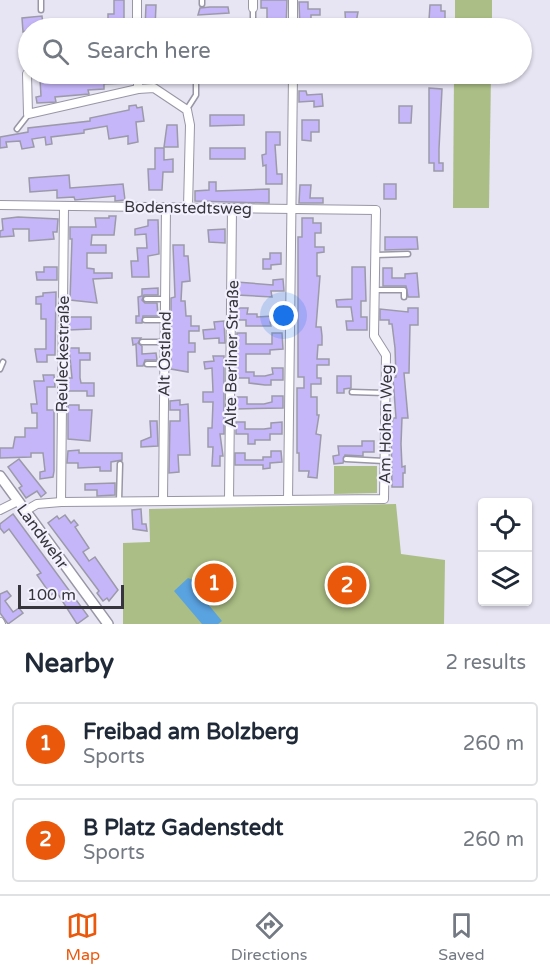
<!DOCTYPE html>
<html lang="en">
<head>
<meta charset="utf-8">
<style>
	body { margin:0; font-family:"Varela Round",sans-serif; background:#f2f2f3; color:#1f2937 }
	.controls { position:absolute; right:18px; bottom:18px; display:grid; overflow:hidden; border-radius:6px; box-shadow:0 2px 4px #0004 }
	.controls button { width:54px; height:54px; display:grid; place-items:center; padding:0; border:0; border-bottom:2px solid #e0e1e3; background:#fff; color:#1f2937; font:30px sans-serif }
	.scale { position:absolute; left:18px; bottom:15px; width:106px; box-sizing:border-box; padding-left:6px; border:3px solid #36353b; border-top:0; font-size:16px; line-height:21px; white-space:nowrap; color:#36353b; -webkit-text-stroke:4px #f4f1fe; paint-order:stroke }
	.you { position:absolute; left:284px; top:316px; width:21px; height:21px; margin:-15px; border:4px solid #fff; border-radius:50%; background:#1a73e8; box-shadow:0 0 0 9px #1a73e833 }
	.badge { display:grid; place-items:center; width:39px; height:39px; border-radius:50%; background:#ea580c; color:#fff; font-size:20px; font-weight:700 }
	.pin { position:absolute; translate:-50% -50%; border:3px solid #fff; box-shadow:0 2px 6px #0006 }
	.list { margin:0; padding:0; list-style:none }
	h2 { display:flex; justify-content:space-between; align-items:center; height:78px; margin:0; padding:0 24px; font-size:26px }
	h2 small { font-size:20px; font-weight:400; color:#747a83 }
	.list li { display:grid; grid-template-columns:39px 1fr auto; gap:18px; align-items:center; box-sizing:border-box; height:84px; margin:0 12px 12px; padding:0 12px; border:2px solid #e0e1e3; border-radius:6px }
	.list b { display:block; font-size:22px; white-space:nowrap }
	.list p { margin:0; font-size:20px; white-space:nowrap; color:#747a83 }
	.list em { font-size:20px; font-style:normal; color:#747a83 }
	.icon { flex:none; width:33px; height:33px; fill:none; stroke:currentColor; stroke-width:2; stroke-linecap:round; stroke-linejoin:round }
	.map { position:relative; flex:none; width:550px; height:624px; overflow:hidden }
	.search { position:absolute; background:#fff; box-shadow:0 2px 4px #0004; left:18px; right:18px; top:18px; height:66px; display:flex; align-items:center; gap:15px; box-sizing:border-box; padding:0 21px; border-radius:33px; color:#747a83; font-size:22px }
	.sheet { height:270px; background:#fff }
	nav { display:flex; justify-content:space-around; align-items:center; box-sizing:border-box; height:84px; border-top:2px solid #e0e1e3; background:#fff; font-size:16px; color:#747a83 }
	nav a { display:grid; justify-items:center; gap:3px }
	nav .on { color:#ea580c }
	.map>svg:first-child { display:block }
	.green { fill:#abbe85 }
	.water { fill:#5aa3e1 }
	.building { fill:#c5b6f9; stroke:#9c9aa8; stroke-width:1.5 }
	.lines { fill:none; stroke-linecap:round; stroke-linejoin:round }
	.service-casing { stroke:#9996a5; stroke-width:7 }
	.minor-casing { stroke:#9996a5; stroke-width:10 }
	.tertiary-casing { stroke:#9996a5; stroke-width:12 }
	.service { stroke:#fff; stroke-width:4 }
	.minor { stroke:#fff; stroke-width:8 }
	.tertiary { stroke:#fff; stroke-width:9 }
	.labels { text-anchor:middle; stroke-width:4.5; stroke-linejoin:round; paint-order:stroke }
	.street-label { font-size:16px; fill:#36353b; stroke:#f4f1fe }
</style>
</head>
<body>
<div class="map">
<svg width="550" height="624" viewBox="0 0 550 624">
	<rect width="100%" height="100%" fill="#e7e4f3"/>
	<!-- green -->
	<g class="green">
		<rect x="455" y="0" width="37" height="28"/>
		<path d="M 454,74 L 491,74 L 489,208 L 453,208 Z"/>
		<path d="M 334,466 L 377,466 L 377,493 L 334,494 Z"/>
		<path d="M 396,504 L 401,554 L 445,560 L 444,624 L 123,624 L 123,543 L 150,542 L 149,509 Z"/>
	</g>
	<!-- water -->
	<path class="water" d="M 188,578 L 209,586 L 203,598 L 222,621 L 218,624 L 202,624 L 174,591 Z"/>
	<!-- building -->
	<g class="building">
		<path d="M 114,0 L 124,0 L 124,23 L 108,23 L 108,14 L 114,14 Z"/>
		<path d="M 261,0 L 287,0 L 286,28 L 272,28 L 272,25 L 267,25 L 267,8 L 261,8 Z"/>
		<path d="M 299,2 L 308,2 L 308,9 L 320,9 L 320,15 L 311,15 L 311,28 L 300,28 Z"/>
		<path d="M 146,5 L 156,5 L 155,28 L 145,28 Z"/>
		<path d="M 430,5 L 441,5 L 441,11 L 445,11 L 445,20 L 429,20 Z"/>
		<path d="M 210,7 L 228,7 L 229,13 L 198,15 L 200,8 Z"/>
		<path d="M 345,12 L 358,12 L 355,28 L 346,28 Z"/>
		<path d="M 42,16 L 43,25 L 23,32 L 22,18 Z"/>
		<path d="M 60,74 L 71,74 L 72,83 L 90,82 L 89,78 L 112,77 L 112,74 L 128,74 L 128,83 L 104,84 L 104,89 L 88,90 L 89,94 L 55,97 L 56,102 L 37,103 L 36,97 L 41,96 L 40,80 L 61,78 Z"/>
		<path d="M 429,88 L 442,89 L 439,149 L 439,163 L 443,163 L 443,171 L 434,171 L 434,163 L 429,163 Z"/>
		<path d="M 299,91 L 306,91 L 307,95 L 322,94 L 323,106 L 314,107 L 314,101 L 299,102 Z"/>
		<path d="M 136,105 L 137,108 L 142,107 L 144,121 L 136,122 L 138,142 L 128,144 L 128,136 L 109,139 L 107,126 L 84,130 L 84,133 L 51,137 L 52,144 L 46,145 L 45,137 L 32,139 L 34,147 L 22,149 L 20,141 L 6,142 L 7,147 L 0,148 L 0,137 L 28,132 L 28,128 L 90,121 L 90,118 L 129,110 L 129,106 Z"/>
		<path d="M 399,106 L 412,106 L 411,123 L 399,123 Z"/>
		<path d="M 210,115 L 244,115 L 244,125 L 210,126 Z"/>
		<path d="M 302,120 L 319,120 L 319,132 L 311,132 L 311,141 L 302,140 Z"/>
		<path d="M 167,125 L 177,125 L 178,147 L 164,147 Z"/>
		<path d="M 266,132 L 280,132 L 280,145 L 275,145 L 277,174 L 282,174 L 282,184 L 266,184 L 266,165 L 263,166 L 262,155 L 266,154 Z"/>
		<path d="M 155,148 L 164,148 L 164,160 L 173,159 L 173,172 L 163,172 L 162,190 L 149,190 L 148,169 L 155,169 Z"/>
		<rect x="210" y="148" width="35" height="11"/>
		<path d="M 69,175 L 70,188 L 123,184 L 125,200 L 115,201 L 115,196 L 75,200 L 74,197 L 57,198 L 57,190 L 30,192 L 29,178 Z"/>
		<path d="M 209,182 L 216,182 L 216,191 L 269,189 L 269,203 L 195,201 L 195,191 L 209,190 Z"/>
		<rect x="384" y="184" width="12" height="15"/>
		<path d="M 300,185 L 311,185 L 310,198 L 323,198 L 323,203 L 299,203 Z"/>
		<path d="M 109,216 L 116,216 L 114,235 L 92,235 L 91,245 L 106,245 L 106,253 L 87,253 L 87,268 L 94,269 L 94,273 L 112,273 L 112,278 L 93,279 L 97,303 L 70,300 L 72,239 L 70,239 L 70,227 L 96,227 L 95,218 L 109,218 Z"/>
		<path d="M 18,217 L 58,219 L 57,232 L 53,232 L 54,239 L 29,241 L 29,229 L 13,229 L 14,236 L 0,237 L 0,231 L 3,230 L 2,219 Z"/>
		<path d="M 302,218 L 313,218 L 313,223 L 321,223 L 321,233 L 315,233 L 315,247 L 324,247 L 324,252 L 317,253 L 317,276 L 320,276 L 316,327 L 321,327 L 322,336 L 322,345 L 318,345 L 317,359 L 329,359 L 329,365 L 317,365 L 317,378 L 321,378 L 321,384 L 311,384 L 311,397 L 317,397 L 317,415 L 319,415 L 316,434 L 321,435 L 317,478 L 308,477 L 309,471 L 299,471 L 299,453 L 297,453 L 297,388 L 304,388 L 304,377 L 298,377 L 298,237 L 302,237 Z"/>
		<path d="M 148,220 L 158,220 L 159,254 L 148,256 L 149,277 L 132,277 L 131,261 L 138,261 L 137,248 L 147,248 L 146,234 L 135,235 L 135,229 L 148,226 Z"/>
		<path d="M 225,229 L 225,243 L 209,242 L 208,230 Z"/>
		<path d="M 385,237 L 417,237 L 418,249 L 385,250 Z"/>
		<path d="M 173,245 L 184,245 L 184,256 L 188,256 L 190,281 L 182,282 L 181,301 L 185,301 L 186,316 L 191,316 L 191,326 L 199,326 L 199,331 L 189,331 L 189,343 L 195,343 L 195,352 L 188,352 L 188,372 L 171,369 L 171,298 L 175,297 Z"/>
		<path d="M 270,253 L 281,253 L 281,264 L 271,265 L 271,269 L 263,269 L 263,259 L 270,259 Z"/>
		<path d="M 44,267 L 57,267 L 57,280 L 37,280 L 36,272 L 44,272 Z"/>
		<path d="M 352,267 L 365,267 L 366,301 L 361,301 L 361,317 L 367,317 L 367,330 L 347,330 L 346,321 L 353,321 L 351,307 L 337,307 L 336,300 L 352,299 Z"/>
		<path d="M 383,268 L 392,268 L 392,278 L 405,278 L 405,274 L 417,273 L 419,297 L 408,297 L 406,286 L 383,286 Z"/>
		<path d="M 283,279 L 284,291 L 271,291 L 272,297 L 237,295 L 237,282 L 273,285 L 273,280 Z"/>
		<path d="M 158,288 L 158,295 L 144,295 L 142,300 L 145,303 L 157,303 L 158,316 L 143,316 L 142,323 L 136,323 L 136,316 L 139,316 L 138,297 L 142,296 L 142,289 Z"/>
		<path d="M 56,292 L 55,355 L 47,355 L 47,362 L 37,362 L 35,349 L 46,349 L 46,319 L 41,319 L 41,304 L 36,304 L 36,297 L 43,296 L 43,293 Z"/>
		<path d="M 237,308 L 248,308 L 247,314 L 257,314 L 257,317 L 273,316 L 272,311 L 283,310 L 283,322 L 270,322 L 271,326 L 246,326 L 246,320 L 237,320 Z"/>
		<path d="M 408,308 L 418,308 L 418,325 L 410,325 L 409,373 L 404,373 L 408,418 L 402,418 L 401,444 L 402,467 L 405,466 L 405,473 L 403,473 L 403,487 L 392,487 L 391,429 L 393,418 L 396,418 L 393,378 L 396,377 L 395,348 L 392,324 L 389,324 L 389,320 L 380,320 L 380,309 L 408,312 Z"/>
		<path d="M 69,317 L 91,317 L 91,329 L 69,330 Z"/>
		<path d="M 224,321 L 225,343 L 219,343 L 219,338 L 204,339 L 203,330 L 215,329 L 214,322 Z"/>
		<path d="M 237,333 L 246,333 L 246,344 L 272,344 L 272,333 L 282,333 L 283,349 L 270,350 L 270,354 L 246,354 L 246,372 L 254,372 L 254,376 L 265,376 L 273,374 L 272,368 L 283,368 L 283,380 L 271,380 L 271,385 L 265,385 L 249,383 L 249,378 L 236,378 Z"/>
		<path d="M 132,338 L 141,338 L 138,343 L 142,346 L 142,354 L 156,353 L 157,360 L 145,360 L 143,366 L 137,366 L 136,344 L 133,345 Z"/>
		<path d="M 69,348 L 79,348 L 79,353 L 90,353 L 90,360 L 80,360 L 80,378 L 81,383 L 94,383 L 94,396 L 87,396 L 87,391 L 68,391 L 68,378 L 72,378 Z"/>
		<path d="M 213,356 L 224,356 L 224,434 L 220,434 L 223,456 L 220,456 L 220,466 L 212,466 L 213,447 L 208,447 L 208,428 L 212,428 L 213,402 L 203,402 L 203,392 L 213,392 L 212,368 L 205,369 L 204,362 L 214,361 Z"/>
		<path d="M 43,375 L 54,375 L 55,387 L 47,387 L 47,410 L 54,410 L 54,471 L 53,477 L 40,479 L 40,472 L 45,471 L 43,453 L 31,453 L 31,457 L 0,458 L 0,448 L 13,448 L 15,437 L 25,437 L 25,428 L 37,428 L 37,413 L 32,413 L 31,404 L 37,404 L 34,381 L 44,381 Z"/>
		<path d="M 337,376 L 351,376 L 351,388 L 344,389 L 344,393 L 337,393 Z"/>
		<path d="M 272,396 L 283,396 L 283,408 L 236,409 L 236,397 L 247,397 L 247,404 L 264,404 L 272,402 Z"/>
		<path d="M 180,400 L 180,405 L 188,404 L 190,455 L 178,455 L 179,472 L 169,473 L 170,421 L 180,421 L 180,410 L 170,410 L 170,401 Z"/>
		<path d="M 68,405 L 79,405 L 79,410 L 92,410 L 90,441 L 68,439 Z"/>
		<path d="M 150,421 L 157,421 L 158,446 L 141,447 L 141,441 L 151,437 Z"/>
		<path d="M 236,422 L 245,422 L 245,429 L 264,429 L 271,428 L 271,423 L 282,422 L 282,434 L 270,434 L 270,440 L 255,440 L 255,444 L 248,444 L 248,434 L 236,434 Z"/>
		<path d="M 362,441 L 374,441 L 374,452 L 363,452 L 363,456 L 345,455 L 343,463 L 334,464 L 333,456 L 339,455 L 338,446 L 362,446 Z"/>
		<path d="M 79,450 L 79,453 L 122,453 L 122,460 L 111,462 L 111,471 L 100,471 L 100,467 L 78,468 L 78,463 L 67,463 L 68,451 Z"/>
		<path d="M 271,451 L 281,451 L 282,462 L 270,463 L 270,468 L 263,469 L 263,465 L 235,465 L 235,453 L 245,453 L 245,460 L 263,460 L 263,457 L 271,457 Z"/>
		<path d="M 19,459 L 46,493 L 41,497 L 37,491 L 26,498 L 19,488 L 22,486 L 8,467 Z"/>
		<path d="M 115,483 L 115,495 L 97,496 L 97,490 L 85,490 L 85,484 Z"/>
		<path d="M 141,509 L 142,524 L 146,524 L 147,531 L 133,529 L 132,510 Z"/>
		<path d="M 13,514 L 88,616 L 77,624 L 56,591 L 51,595 L 37,575 L 41,573 L 9,529 L 4,533 L 0,528 L 0,524 Z"/>
		<path d="M 65,515 L 71,523 L 74,520 L 78,525 L 75,527 L 89,548 L 83,552 L 89,561 L 95,557 L 118,590 L 109,601 L 107,598 L 103,601 L 97,593 L 99,591 L 48,523 L 57,516 L 59,519 Z"/>
		<path d="M 7,591 L 11,596 L 5,601 L 13,612 L 19,608 L 23,613 L 8,624 L 0,613 L 0,594 Z"/>
	</g>
	<g class="lines">
		<defs>
			<g id="service">
				<path d="M 41,0 L 41,10"/>
				<path d="M 202,4 L 202,0"/>
				<path d="M 253,28 L 253,9"/>
				<path d="M 187,109 L 196,95 L 196,74"/>
				<path d="M 17,129 L 28,115"/>
				<path d="M 376,255 L 408,254"/>
				<path d="M 375,290 L 404,290 L 404,297"/>
				<path d="M 146,299 L 165,299"/>
				<path d="M 145,320 L 165,320"/>
				<path d="M 142,342 L 164,342"/>
				<path d="M 147,364 L 164,364"/>
				<path d="M 0,369 L 3,362"/>
				<path d="M 352,392 L 385,393"/>
				<path d="M 346,459 L 384,461"/>
				<path d="M 119,501 L 120,464"/>
			</g>
			<g id="minor">
				<path d="M 137,0 L 137,28"/>
				<path d="M 253,0 L 253,8"/>
				<path d="M 293,28 L 293,0"/>
				<path d="M 27,74 L 28,114 L 138,89"/>
				<path d="M 138,74 L 138,89 L 154,88 L 187,110 L 190,125 L 188,207"/>
				<path d="M 0,205 L 376,210 L 374,336 L 386,355 L 384,499 L 61,502 L 37,504 L 25,511"/>
				<path d="M 229,500 L 232,208"/>
				<path d="M 288,500 L 293,74"/>
				<path d="M 163,501 L 166,207"/>
				<path d="M 61,502 L 64,206"/>
				<path d="M 0,510 L 18,501"/>
				<path d="M 0,622 L 1,624"/>
			</g>
			<path id="tertiary" d="M 0,476 L 108,624"/>
		</defs>
		<!-- service casing -->
		<use href="#service" class="service-casing"/>
		<!-- minor casing -->
		<use href="#minor" class="minor-casing"/>
		<!-- tertiary casing -->
		<use href="#tertiary" class="tertiary-casing"/>
		<!-- service -->
		<use href="#service" class="service"/>
		<!-- minor -->
		<use href="#minor" class="minor"/>
		<!-- tertiary -->
		<use href="#tertiary" class="tertiary"/>
	</g>
	<g class="labels">
		<!-- street labels -->
		<g class="street-label">
			<text transform="translate(188 207) rotate(1)" y="6">Bodenstedtsweg</text>
			<text transform="translate(62 354) rotate(-89)" y="6">Reuleckestraße</text>
			<text transform="translate(164 354) rotate(-89)" y="6">Alt Ostland</text>
			<text transform="translate(231 354) rotate(-89)" y="6">Alte Berliner Straße</text>
			<text transform="translate(385 424) rotate(-89)" y="6">Am Hohen Weg</text>
			<text transform="translate(43 536) rotate(54)" y="6">Landwehr</text>
		</g>
	</g>
</svg>
<div class="controls">
<button><svg class="icon" aria-label="locate" viewBox="0 0 24 24"><circle cx="12" cy="12" r="6"/><path d="M12 2v4M12 18v4M2 12h4M18 12h4"/></svg></button>
<button><svg class="icon" aria-label="layers" viewBox="0 0 24 24"><path d="M12 4l9 5-9 5-9-5zM3 14l9 5 9-5"/></svg></button>
</div>
<div class="scale">100 m</div>
<div class="you"></div>
<div class="pin badge" style="left:214px;top:583px">1</div>
<div class="pin badge" style="left:347px;top:585px">2</div>
<div class="search"><svg class="icon" aria-label="search" viewBox="0 0 24 24"><circle cx="10" cy="10" r="6"/><path d="M15 15l6 6"/></svg>Search here</div>
</div>
<section class="sheet">
<h2>Nearby<small>2 results</small></h2>
<ul class="list">
<li><span class="badge">1</span><div><b>Freibad am Bolzberg</b><p>Sports</p></div><em>260 m</em></li>
<li><span class="badge">2</span><div><b>B Platz Gadenstedt</b><p>Sports</p></div><em>260 m</em></li>
</ul>
</section>
<nav>
<a class="on"><svg class="icon" aria-label="map" viewBox="0 0 24 24"><path d="M3 6l6-2 6 2 6-2v14l-6 2-6-2-6 2zM9 4v14M15 6v14"/></svg>Map</a>
<a><svg class="icon" aria-label="directions" viewBox="0 0 24 24"><path d="M12 3l9 9-9 9-9-9zM9 14v-3h6M13 9l2 2-2 2"/></svg>Directions</a>
<a><svg class="icon" aria-label="saved" viewBox="0 0 24 24"><path d="M7 4h10v16l-5-4-5 4z"/></svg>Saved</a>
</nav>
</body>
</html>
